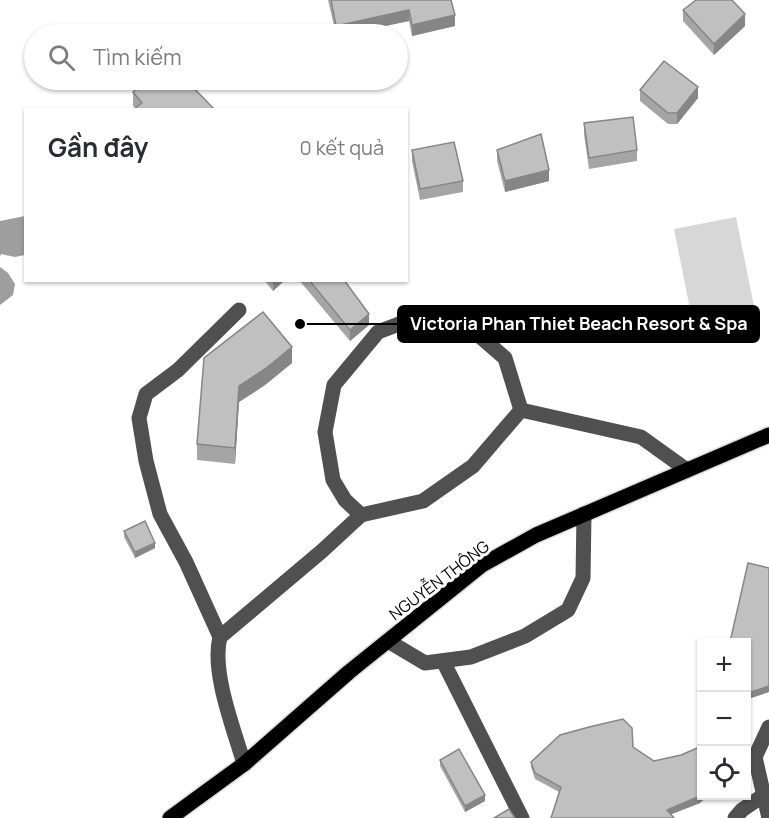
<!DOCTYPE html>
<html lang="vi">
<head>
<meta charset="utf-8">
<style>
	body { margin:0; font-family:Manrope,sans-serif; background:#f2f2f3; color:#2b2b33 }
	.controls { position:absolute; right:18px; bottom:18px; display:grid; overflow:hidden; border-radius:0px; box-shadow:0 2px 4px #0004 }
	.controls button { width:54px; height:54px; display:grid; place-items:center; padding:0; border:0; border-bottom:2px solid #e1e1e2; background:#fff; color:#2b2b33; font:30px sans-serif }
	.list { margin:0; padding:0; list-style:none }
	h2 { display:flex; justify-content:space-between; align-items:center; height:78px; margin:0; padding:0 24px; font-size:26px }
	h2 small { font-size:20px; font-weight:400; color:#7c7c81 }
	.icon { flex:none; width:33px; height:33px; fill:none; stroke:currentColor; stroke-width:2; stroke-linecap:round; stroke-linejoin:round }
	.map { position:relative; flex:none; width:769px; height:818px; overflow:hidden }
	.search { position:absolute; background:#fff; box-shadow:0 2px 4px #0004; left:24px; top:24px; width:384px; height:66px; display:flex; align-items:center; gap:15px; box-sizing:border-box; padding:0 21px; border-radius:33px; color:#7c7c81; font-size:22px }
	.panel { position:absolute; background:#fff; box-shadow:0 2px 4px #0004; left:24px; top:108px; width:384px; height:174px; border-radius:0px }
	.map>svg:first-child { display:block }
	.green { fill:#d7d7d7 }
	.water { fill:#9e9e9e }
	.lines { fill:none; stroke-linecap:round; stroke-linejoin:round }
	.major-casing { stroke:#dbdbdb; stroke-width:18 }
	.minor { stroke:#505050; stroke-width:15 }
	.major { stroke:#000; stroke-width:15 }
	.wall { fill:#a5a5a5 }
	.shaded-wall { fill:#868686 }
	.building { fill:#c0c0c0; stroke:#868686; stroke-width:1.5 }
	.labels { text-anchor:middle; stroke-width:6; stroke-linejoin:round; paint-order:stroke }
	.street-label { font-size:16px; fill:#000; stroke:#fff }
	.leader { fill:none; stroke:#000; stroke-width:2 }
	.callout-dot { fill:#000; stroke:#fff; stroke-width:2 }
	.callout { fill:#000; stroke:#000; stroke-width:2 }
	.callout-label { font-size:18px; text-anchor:middle; font-weight:bold; fill:#fff }
</style>
</head>
<body>
<div class="map">
<svg width="769" height="818" viewBox="0 0 769 818">
	<rect width="100%" height="100%" fill="#fff"/>
	<!-- green -->
	<path class="green" d="M 736,217 L 758,326 L 696,339 L 674,229 Z"/>
	<!-- water -->
	<g class="water">
		<path d="M 25,216 L 25,255 L 15,257 L 1,254 L 0,257 L 0,221 Z"/>
		<path d="M 0,267 L 8,273 L 15,284 L 13,295 L 0,305 Z"/>
	</g>
	<g class="lines">
		<defs>
			<path id="major" d="M 170,818 L 244,764 L 349,672 L 482,565 L 536,535 L 769,435"/>
		</defs>
		<!-- major casing -->
		<use href="#major" class="major-casing"/>
		<!-- minor -->
		<g class="minor">
			<path d="M 521,410 L 473,466 L 423,501 L 361,515 L 345,500 L 333,480 L 325,432 L 334,385 L 378,332 L 415,318 L 468,326 L 505,358 L 521,410 L 641,437 L 687,470"/>
			<path d="M 220,637 L 186,562 L 160,514 L 146,461 L 139,418 L 146,394 L 178,370 L 239,310"/>
			<path d="M 388,641 L 425,663 L 471,657 L 525,636 L 568,610 L 583,578 L 584,514"/>
			<path d="M 443,661 L 522,818"/>
			<path d="M 244,764 C 234,729 211,672 220,637 L 322,551 L 361,515"/>
			<path d="M 735,818 L 742,810 L 764,795"/>
			<path d="M 769,818 L 755,757 L 769,727"/>
		</g>
		<!-- major -->
		<use href="#major" class="major"/>
	</g>
	<!-- wall -->
	<g class="wall">
		<path d="M 328,0 L 451,0 L 455,26 L 412,36 L 409,21 L 347,34 L 336,34 Z"/>
		<path d="M 683,10 L 745,26 L 714,55 L 683,21 Z"/>
		<path d="M 167,85 L 135,108 L 133,106 L 133,92 Z"/>
		<path d="M 640,90 L 698,98 L 677,124 L 668,124 L 640,101 Z"/>
		<path d="M 584,123 L 637,150 L 637,161 L 589,169 L 584,134 Z"/>
		<path d="M 412,150 L 463,181 L 463,192 L 420,200 L 412,161 Z"/>
		<path d="M 497,150 L 549,181 L 505,192 L 497,161 Z"/>
		<path d="M 264,280 L 285,280 L 273,291 Z"/>
		<path d="M 299,280 L 344,280 L 369,325 L 350,341 Z"/>
		<path d="M 204,358 L 292,363 L 265,385 L 239,402 L 235,464 L 197,460 L 197,444 Z"/>
		<path d="M 124,531 L 155,548 L 135,558 L 124,537 Z"/>
		<path d="M 769,568 L 769,692 L 751,698 L 747,697 L 747,642 Z"/>
		<path d="M 633,747 L 700,803 L 671,814 L 559,792 L 535,779 L 531,767 L 531,762 Z"/>
		<path d="M 440,760 L 485,801 L 465,812 L 440,766 Z"/>
	</g>
	<!-- shaded-wall -->
	<g class="shaded-wall">
		<path d="M 409,10 L 409,21 L 347,34 L 336,34 L 336,26 Z"/>
		<path d="M 745,14 L 745,26 L 714,55 L 714,44 Z"/>
		<path d="M 455,15 L 455,26 L 412,36 L 412,25 Z"/>
		<path d="M 698,87 L 698,98 L 677,124 L 677,113 Z"/>
		<path d="M 549,170 L 549,181 L 505,192 L 505,181 Z"/>
		<path d="M 273,280 L 285,280 L 273,291 Z"/>
		<path d="M 369,314 L 369,325 L 350,341 L 350,330 Z"/>
		<path d="M 292,347 L 292,363 L 265,385 L 239,402 L 235,464 L 235,448 L 239,386 Z"/>
		<path d="M 155,543 L 155,548 L 135,558 L 135,552 Z"/>
		<path d="M 769,686 L 769,692 L 751,698 L 751,692 Z"/>
		<path d="M 485,795 L 485,801 L 465,812 L 465,806 Z"/>
		<path d="M 702,795 L 709,795 L 700,803 L 667,816 L 667,810 Z"/>
	</g>
	<!-- building -->
	<g class="building">
		<path d="M 331,0 L 451,0 L 455,15 L 412,25 L 409,10 L 336,26 Z"/>
		<path d="M 696,0 L 732,0 L 745,14 L 714,44 L 683,10 Z"/>
		<path d="M 664,61 L 698,87 L 677,113 L 668,113 L 640,90 Z"/>
		<path d="M 146,80 L 163,80 L 167,85 L 173,80 L 186,80 L 215,110 L 133,110 L 142,103 L 133,92 Z"/>
		<path d="M 633,117 L 637,150 L 589,158 L 584,123 Z"/>
		<path d="M 541,134 L 549,170 L 505,181 L 497,150 Z"/>
		<path d="M 454,142 L 463,181 L 420,189 L 412,150 Z"/>
		<path d="M 309,280 L 344,280 L 369,314 L 350,330 Z"/>
		<path d="M 263,312 L 292,347 L 265,369 L 239,386 L 235,448 L 197,444 L 204,358 Z"/>
		<path d="M 145,521 L 155,543 L 135,552 L 124,531 Z"/>
		<path d="M 748,563 L 769,568 L 769,686 L 751,692 L 747,691 L 747,642 L 730,642 Z"/>
		<path d="M 623,719 L 632,728 L 633,747 L 654,761 L 681,755 L 702,746 L 702,795 L 667,810 L 674,818 L 551,818 L 561,787 L 535,773 L 531,762 L 560,735 L 589,727 Z"/>
		<path d="M 459,749 L 485,795 L 465,806 L 440,760 Z"/>
		<path d="M 509,809 L 515,818 L 494,818 Z"/>
	</g>
	<g class="labels">
		<!-- street labels -->
		<g class="street-label">
			<text transform="translate(439 580) rotate(-37)" y="6">NGUYỄN THÔNG</text>
		</g>
	</g>
	<!-- callouts -->
	<path class="leader" d="M300 324L398 324"/>
	<circle class="callout-dot" cx="300" cy="324" r="6"/>
	<rect class="callout" x="398" y="306" width="361" height="36" rx="6"/>
	<g class="callout-label">
		<text x="579" y="330">Victoria Phan Thiet Beach Resort &amp; Spa</text>
	</g>
</svg>
<div class="controls">
<button>+</button>
<button>−</button>
<button><svg class="icon" aria-label="locate" viewBox="0 0 24 24"><circle cx="12" cy="12" r="6"/><path d="M12 2v4M12 18v4M2 12h4M18 12h4"/></svg></button>
</div>
<div class="search"><svg class="icon" aria-label="search" viewBox="0 0 24 24"><circle cx="10" cy="10" r="6"/><path d="M15 15l6 6"/></svg>Tìm kiếm</div>
<section class="panel">
<h2>Gần đây<small>0 kết quả</small></h2>
<ul class="list">
</ul>
</section>
</div>
</body>
</html>
